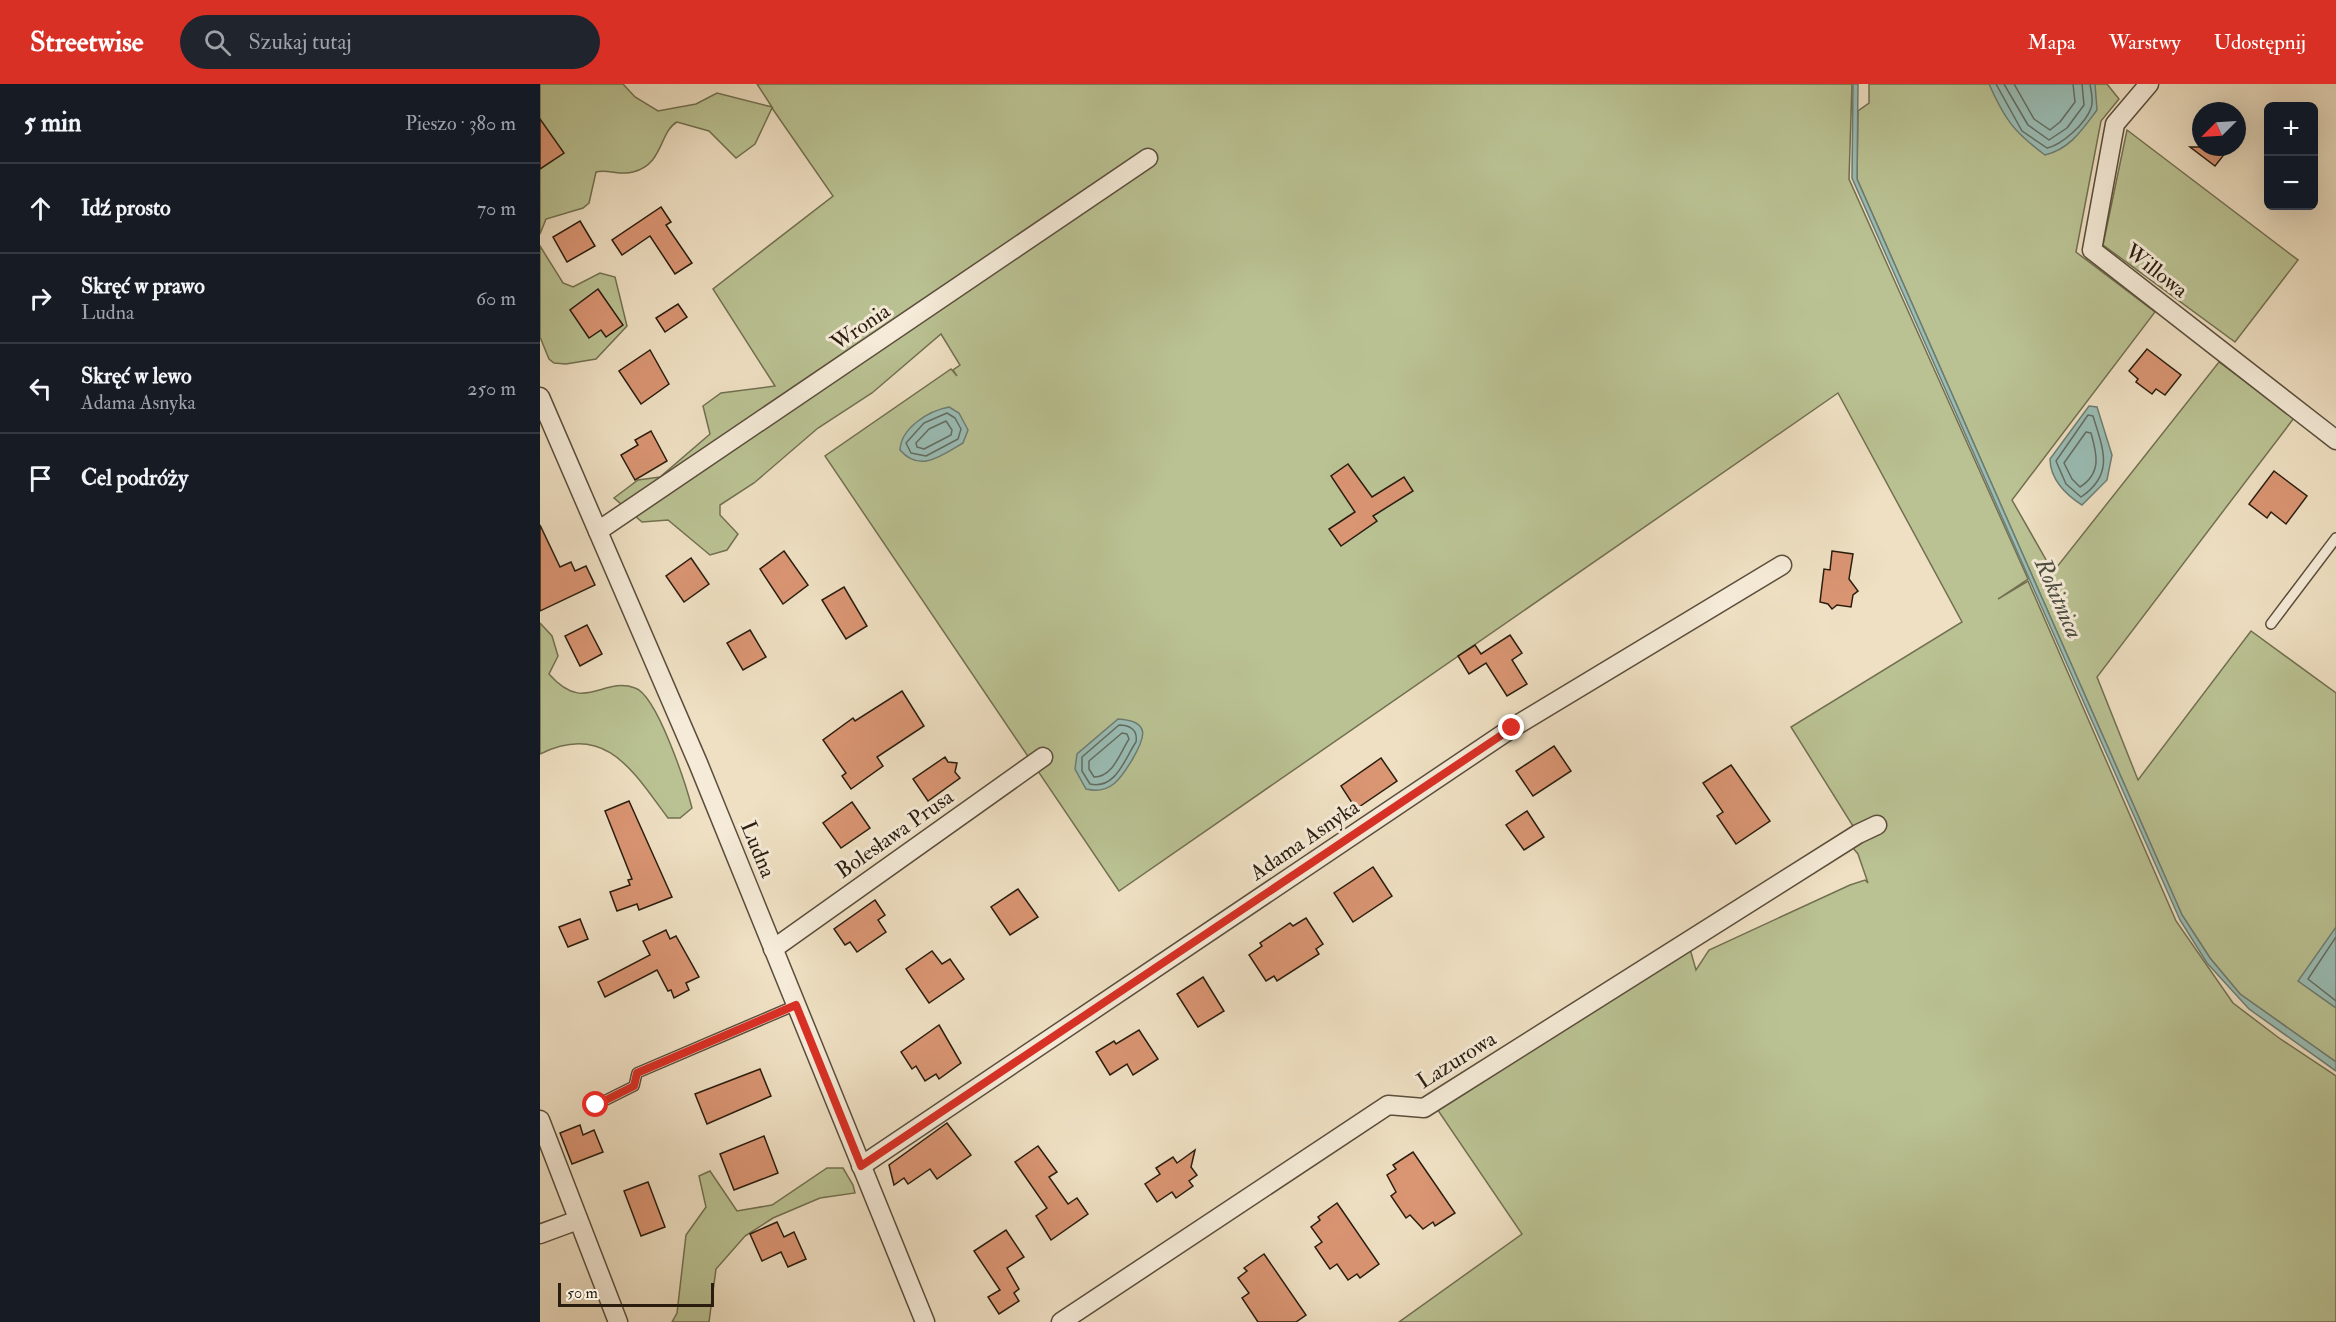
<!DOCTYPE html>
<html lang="pl">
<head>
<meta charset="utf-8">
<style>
	body { margin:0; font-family:"IM FELL Double Pica",serif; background:#20242c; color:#f1f3f6 }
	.controls { position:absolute; right:18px; top:18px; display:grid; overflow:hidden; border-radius:9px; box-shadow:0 6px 24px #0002 }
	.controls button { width:54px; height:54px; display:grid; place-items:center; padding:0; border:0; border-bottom:2px solid #363941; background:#171b24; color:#f1f3f6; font:30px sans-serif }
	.compass { position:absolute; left:1652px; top:18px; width:54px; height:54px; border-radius:50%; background:#171b24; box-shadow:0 6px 24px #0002; rotate:246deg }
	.scale { position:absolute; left:18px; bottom:15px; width:156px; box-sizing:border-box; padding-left:6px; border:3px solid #2a1d0f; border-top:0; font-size:16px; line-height:21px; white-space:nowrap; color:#2a1d0f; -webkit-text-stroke:4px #f5ebd8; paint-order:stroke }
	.stop { position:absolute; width:18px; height:18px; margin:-14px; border:4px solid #d93025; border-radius:50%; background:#fff }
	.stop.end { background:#d93025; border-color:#fff; box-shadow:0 2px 6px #0008 }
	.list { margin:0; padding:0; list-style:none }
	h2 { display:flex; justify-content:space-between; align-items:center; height:78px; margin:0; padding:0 24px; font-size:26px }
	h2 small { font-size:20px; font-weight:400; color:#9ea1a6 }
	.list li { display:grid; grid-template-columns:39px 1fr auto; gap:18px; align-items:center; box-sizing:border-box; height:90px; padding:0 24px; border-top:2px solid #363941 }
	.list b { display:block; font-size:22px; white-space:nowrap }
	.list p { margin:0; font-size:20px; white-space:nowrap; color:#9ea1a6 }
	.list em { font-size:20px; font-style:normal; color:#9ea1a6 }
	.icon { flex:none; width:33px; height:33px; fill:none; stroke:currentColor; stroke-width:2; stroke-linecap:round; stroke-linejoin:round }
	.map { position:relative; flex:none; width:1796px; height:1238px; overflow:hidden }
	header { display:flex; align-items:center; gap:36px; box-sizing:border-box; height:84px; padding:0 30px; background:#d93025; color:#fff }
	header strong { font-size:28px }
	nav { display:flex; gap:33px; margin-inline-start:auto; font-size:21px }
	.search { width:420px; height:54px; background:#20242c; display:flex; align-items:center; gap:15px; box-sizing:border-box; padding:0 21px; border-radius:33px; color:#9ea1a6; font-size:22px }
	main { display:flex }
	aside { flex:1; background:#171b24 }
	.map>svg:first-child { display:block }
	.green { fill:#bac293; stroke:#727051; stroke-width:1.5 }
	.water { fill:#9abdb5; stroke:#6d7d73; stroke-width:1.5 }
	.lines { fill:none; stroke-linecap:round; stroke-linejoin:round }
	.shore { stroke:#626d62; stroke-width:1.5 }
	.building { fill:#da9573; stroke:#2a1d0f; stroke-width:1.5 }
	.service-casing { stroke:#5b4e3c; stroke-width:12 }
	.minor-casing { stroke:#5b4e3c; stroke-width:21 }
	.service { stroke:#f5ebd8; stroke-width:9 }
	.minor { stroke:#f5ebd8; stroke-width:18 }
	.route { stroke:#d93025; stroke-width:8 }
	.labels { text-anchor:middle; stroke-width:6; stroke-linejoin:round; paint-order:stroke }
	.street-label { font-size:22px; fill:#2a1d0f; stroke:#f5ebd8 }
	.water-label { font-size:24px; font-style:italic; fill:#4c4d41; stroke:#f5ebd8 }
</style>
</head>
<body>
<header>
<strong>Streetwise</strong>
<div class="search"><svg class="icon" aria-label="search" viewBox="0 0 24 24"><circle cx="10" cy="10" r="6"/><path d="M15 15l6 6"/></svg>Szukaj tutaj</div>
<nav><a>Mapa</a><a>Warstwy</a><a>Udostępnij</a></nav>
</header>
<main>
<aside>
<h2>5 min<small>Pieszo · 380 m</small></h2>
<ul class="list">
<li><svg class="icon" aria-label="ahead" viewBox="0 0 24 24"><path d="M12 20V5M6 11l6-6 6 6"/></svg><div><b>Idź prosto</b></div><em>70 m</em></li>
<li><svg class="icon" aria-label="right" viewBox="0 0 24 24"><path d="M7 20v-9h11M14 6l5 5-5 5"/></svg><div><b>Skręć w prawo</b><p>Ludna</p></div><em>60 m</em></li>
<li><svg class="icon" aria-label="left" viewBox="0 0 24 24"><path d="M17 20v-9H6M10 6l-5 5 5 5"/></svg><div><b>Skręć w lewo</b><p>Adama Asnyka</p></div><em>250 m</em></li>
<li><svg class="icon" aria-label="arrive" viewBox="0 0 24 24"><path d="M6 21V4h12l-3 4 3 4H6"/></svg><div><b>Cel podróży</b></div></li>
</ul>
</aside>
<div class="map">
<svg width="1796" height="1238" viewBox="0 0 1796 1238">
	<rect width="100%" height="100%" fill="#efe0c3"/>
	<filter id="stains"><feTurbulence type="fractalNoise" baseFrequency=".00333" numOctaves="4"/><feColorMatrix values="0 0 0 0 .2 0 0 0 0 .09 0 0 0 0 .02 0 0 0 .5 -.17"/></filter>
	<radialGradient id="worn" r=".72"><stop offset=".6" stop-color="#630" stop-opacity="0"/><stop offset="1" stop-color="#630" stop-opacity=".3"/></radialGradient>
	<!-- green -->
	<g class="green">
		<path d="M 0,0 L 83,0 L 95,13 L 118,27 L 156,20 L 177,9 L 232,23 L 217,0 L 1312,0 L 1309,95 L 1488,495 L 1458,515 L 1488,497 L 1636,837 L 1693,919 L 1739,954 L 1796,992 L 1796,1238 L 859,1238 L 982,1150 L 893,1019 L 1148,858 L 1156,886 L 1169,866 L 1310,801 L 1325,796 L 1328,799 L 1318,770 L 1307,757 L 1318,750 L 1251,643 L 1422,538 L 1298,309 L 579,807 L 285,372 L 411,285 L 417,292 L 413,286 L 420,281 L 401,250 L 332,309 L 278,344 L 214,399 L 180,421 L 180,431 L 198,450 L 187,466 L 170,471 L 128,436 L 102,438 L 74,414 L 98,396 L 120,393 L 170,350 L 163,322 L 181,309 L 235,302 L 173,205 L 293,112 L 232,24 L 215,60 L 196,74 L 169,47 L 137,38 C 119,48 124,80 93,88 C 81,92 68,85 56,88 L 49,119 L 43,124 L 6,135 L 0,150 Z"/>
		<path d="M 1329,0 L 1567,0 L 1579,15 L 1561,37 L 1536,168 L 1615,228 L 1472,416 L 1513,488 L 1679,278 L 1754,334 L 1557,593 L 1598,696 L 1711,547 L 1796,609 L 1796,978 L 1700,910 L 1670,874 L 1642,831 L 1317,95 L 1318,27 L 1329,19 Z"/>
		<path d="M 1587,46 L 1758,176 L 1695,258 L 1563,161 Z"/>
		<path d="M 0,162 L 23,199 L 33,203 L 60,189 L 75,193 L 87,242 L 56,275 L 26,280 L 14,279 L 9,275 L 0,253 Z"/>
		<path d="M 0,539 L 12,552 L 18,572 L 9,590 C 45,631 62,592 95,604 C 117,611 146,701 152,724 L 140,734 L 128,734 C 94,689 66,637 0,670 Z"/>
		<path d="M 287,1084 L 303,1084 L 313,1101 L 315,1109 L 280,1114 L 233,1134 L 205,1152 L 176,1185 L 169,1238 L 132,1238 L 137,1229 L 146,1151 L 166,1123 L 159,1092 L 170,1087 L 197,1127 L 232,1121 Z"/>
	</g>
	<!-- water -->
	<g class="water">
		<path d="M 1313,0 L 1318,0 L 1317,95 L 1642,831 L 1670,874 L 1700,910 L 1796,978 L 1796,987 L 1709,925 L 1667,879 L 1640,836 L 1312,94 Z"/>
		<path d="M 1449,0 L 1555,0 L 1557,26 C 1542,46 1530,65 1505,71 C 1474,48 1465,36 1449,0 Z"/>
		<path d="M 1549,322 L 1557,323 L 1572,371 L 1567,396 L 1542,421 C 1526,411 1510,395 1510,375 Z"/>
		<path d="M 409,323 L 419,329 L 428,346 L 423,359 C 401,372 380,389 360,366 C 361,344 388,327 409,323 Z"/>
		<path d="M 578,635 C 612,637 605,654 592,676 C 581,694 571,711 546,705 L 535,685 L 537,670 Z"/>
		<path d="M 1796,843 L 1796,924 L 1758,897 Z"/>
	</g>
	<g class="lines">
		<!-- shore -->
		<g class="shore">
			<path d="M 1456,0 L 1482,47 L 1507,64 C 1522,61 1546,39 1551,24 C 1554,17 1551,7 1550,0"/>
			<path d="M 1464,0 L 1488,41 L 1509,56 L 1527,44 L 1544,21 L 1542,0"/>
			<path d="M 1474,0 L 1494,35 L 1510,46 L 1520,38 L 1535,18 L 1533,0"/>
			<path d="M 407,329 L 415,334 L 421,345 L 418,355 L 386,372 L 371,369 L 366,359 L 384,339 Z"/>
			<path d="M 1548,331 L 1553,332 C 1563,365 1575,390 1541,413 L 1526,400 L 1516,377 Z"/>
			<path d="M 406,337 L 412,346 L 411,351 L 384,365 L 377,363 L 376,359 L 389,345 Z"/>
			<path d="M 1546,348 L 1551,349 C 1557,370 1562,389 1540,403 L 1532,395 L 1524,379 Z"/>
			<path d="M 579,641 C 590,641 598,646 596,658 C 585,674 576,706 550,700 L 542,687 L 542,673 Z"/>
			<path d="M 582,649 L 587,650 L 589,655 C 580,669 573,693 554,693 L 549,685 L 549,677 Z"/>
			<path d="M 1796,853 L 1768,895 L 1796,917"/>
		</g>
	</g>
	<!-- building -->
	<g class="building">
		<path d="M 0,35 L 24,69 L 0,85 Z"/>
		<path d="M 1650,63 L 1690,63 L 1675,82 Z"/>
		<path d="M 121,123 L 131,138 L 126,141 L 152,179 L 135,190 L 110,152 L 82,171 L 72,156 Z"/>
		<path d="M 40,137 L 55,162 L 27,178 L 13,153 Z"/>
		<path d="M 58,205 L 83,241 L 66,253 L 61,246 L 49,254 L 30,226 Z"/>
		<path d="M 138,220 L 147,233 L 125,248 L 116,234 Z"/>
		<path d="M 1607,265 L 1641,291 L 1625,311 L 1616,305 L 1612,310 L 1596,298 L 1598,295 L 1589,287 Z"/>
		<path d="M 110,266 L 129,300 L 101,320 L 79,287 Z"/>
		<path d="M 111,347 L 127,377 L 95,396 L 81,371 L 98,361 L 95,356 Z"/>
		<path d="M 808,380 L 832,413 L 864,393 L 873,407 L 833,432 L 837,437 L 801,462 L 789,445 L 815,428 L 791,392 Z"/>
		<path d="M 1734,387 L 1767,412 L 1746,440 L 1731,428 L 1727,434 L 1709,420 Z"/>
		<path d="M 0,441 L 20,483 L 31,478 L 35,487 L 46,482 L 55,501 L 0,527 Z"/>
		<path d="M 244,467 L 268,501 L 243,520 L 220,485 Z"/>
		<path d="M 1292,467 L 1313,470 L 1309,495 L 1318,507 L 1313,511 L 1311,523 L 1297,521 L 1292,525 L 1288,520 L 1280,518 L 1284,485 L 1290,486 Z"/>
		<path d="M 151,474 L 169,500 L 144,518 L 126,492 Z"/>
		<path d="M 304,503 L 327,542 L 306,555 L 282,516 Z"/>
		<path d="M 47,541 L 62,570 L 40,582 L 25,552 Z"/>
		<path d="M 210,546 L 226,573 L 203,586 L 187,559 Z"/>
		<path d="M 970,551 L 982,569 L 972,576 L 987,600 L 967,612 L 946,579 L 929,590 L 918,572 L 935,561 L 941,570 Z"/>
		<path d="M 362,607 L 384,642 L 337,673 L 343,682 L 311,705 L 302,692 L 306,689 L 283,656 L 313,634 L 315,637 Z"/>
		<path d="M 1014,662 L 1031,687 L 993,712 L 976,687 Z"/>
		<path d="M 405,673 L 408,678 L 417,679 L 415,688 L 420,694 L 388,717 L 373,695 Z"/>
		<path d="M 841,674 L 857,697 L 816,725 L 801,702 Z"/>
		<path d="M 1191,681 L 1230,737 L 1196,760 L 1177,732 L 1183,728 L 1163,699 Z"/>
		<path d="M 89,717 L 132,813 L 99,826 L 97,820 L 77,827 L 70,808 L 90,801 L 88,796 L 92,795 L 65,727 Z"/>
		<path d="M 312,718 L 330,744 L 301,764 L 283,739 Z"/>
		<path d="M 987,727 L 1004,753 L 984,766 L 966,741 Z"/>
		<path d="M 833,783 L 852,812 L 813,838 L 794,809 Z"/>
		<path d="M 478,805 L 498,833 L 470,851 L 451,823 Z"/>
		<path d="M 335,816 L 345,831 L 338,836 L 346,848 L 317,868 L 310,858 L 305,861 L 294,845 Z"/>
		<path d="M 766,834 L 783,860 L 776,865 L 779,870 L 737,897 L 734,892 L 726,897 L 709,871 L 722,862 L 720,859 L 750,839 L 753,842 Z"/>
		<path d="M 40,835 L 48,855 L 28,863 L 19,843 Z"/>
		<path d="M 126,846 L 130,855 L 136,852 L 159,893 L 146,899 L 149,906 L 134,914 L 131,906 L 128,907 L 117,886 L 65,913 L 58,898 L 110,871 L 103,857 Z"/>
		<path d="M 392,867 L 402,880 L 410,875 L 424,895 L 389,919 L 366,885 Z"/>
		<path d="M 663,893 L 684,927 L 658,943 L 637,910 Z"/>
		<path d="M 399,941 L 421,979 L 399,995 L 396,990 L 385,997 L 376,982 L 372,985 L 361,968 Z"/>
		<path d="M 599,946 L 618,975 L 593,991 L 587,980 L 570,991 L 556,968 L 574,957 L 576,960 Z"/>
		<path d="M 220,985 L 231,1012 L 167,1040 L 155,1010 Z"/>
		<path d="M 407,1039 L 431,1071 L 397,1095 L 390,1085 L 368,1100 L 364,1094 L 354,1101 L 349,1081 Z"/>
		<path d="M 40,1041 L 43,1051 L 54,1046 L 63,1068 L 32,1080 L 20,1049 Z"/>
		<path d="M 224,1052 L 238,1089 L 194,1106 L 180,1070 Z"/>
		<path d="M 498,1062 L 517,1088 L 509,1093 L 528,1120 L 537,1114 L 548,1130 L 511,1156 L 496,1132 L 507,1124 L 475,1078 Z"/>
		<path d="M 655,1066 L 651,1083 L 657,1091 L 649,1097 L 653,1102 L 636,1114 L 632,1108 L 617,1118 L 605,1100 L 620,1090 L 616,1084 L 633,1073 L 637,1079 Z"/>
		<path d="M 873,1068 L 915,1129 L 895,1142 L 893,1138 L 883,1145 L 870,1131 L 866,1134 L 851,1112 L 856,1108 L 847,1091 L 856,1085 L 853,1081 Z"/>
		<path d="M 108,1098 L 125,1143 L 101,1152 L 84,1107 Z"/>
		<path d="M 797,1119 L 839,1180 L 820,1194 L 817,1190 L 808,1196 L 797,1180 L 790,1185 L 775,1163 L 782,1158 L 771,1143 L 780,1136 L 778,1133 Z"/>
		<path d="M 237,1138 L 244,1153 L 254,1148 L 266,1175 L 248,1183 L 241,1168 L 222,1177 L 210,1150 Z"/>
		<path d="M 466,1146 L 484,1173 L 467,1184 L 479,1205 L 474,1209 L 479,1217 L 459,1230 L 448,1213 L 460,1206 L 434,1167 Z"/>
		<path d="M 724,1170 L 766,1231 L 756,1238 L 718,1238 L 702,1214 L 709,1209 L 698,1194 L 707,1187 L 704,1184 Z"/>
	</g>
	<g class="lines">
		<defs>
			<g id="service">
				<path d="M 1731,540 L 1796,454"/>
				<path d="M 56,1021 L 94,1002 L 97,989 L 256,921"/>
			</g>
			<g id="minor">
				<path d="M 1609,0 L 1575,40 L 1552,166 L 1796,356"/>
				<path d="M 0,313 L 158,679 L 385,1238"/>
				<path d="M 58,447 L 608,74"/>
				<path d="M 233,865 L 503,673"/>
				<path d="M 0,1036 L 78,1238"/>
				<path d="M 321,1082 L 972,644 L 1242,481"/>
				<path d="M 0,1150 L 38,1136"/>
				<path d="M 521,1238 L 848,1021 L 884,1024 L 1318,750 L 1337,741"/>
			</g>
		</defs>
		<!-- service casing -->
		<use href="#service" class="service-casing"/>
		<!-- minor casing -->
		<use href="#minor" class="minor-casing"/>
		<!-- service -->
		<use href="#service" class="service"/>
		<!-- minor -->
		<use href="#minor" class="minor"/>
	</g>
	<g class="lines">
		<!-- route -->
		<path class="route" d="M 56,1021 L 94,1002 L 97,989 L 256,921 L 321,1082 L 972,644"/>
	</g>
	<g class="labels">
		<!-- street labels -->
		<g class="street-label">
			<text transform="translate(1617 186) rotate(38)" y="8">Willowa</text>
			<text transform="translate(320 242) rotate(-34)" y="8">Wronia</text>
			<text transform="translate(354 749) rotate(-35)" y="8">Bolesława Prusa</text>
			<text transform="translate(764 755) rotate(-34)" y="8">Adama Asnyka</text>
			<text transform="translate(219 765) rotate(68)" y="8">Ludna</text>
			<text transform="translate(916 975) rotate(-32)" y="8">Lazurowa</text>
		</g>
		<!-- water labels -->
		<g class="water-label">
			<text transform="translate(1519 514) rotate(66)" y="8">Rokitnica</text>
		</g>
	</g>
	<rect width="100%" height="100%" filter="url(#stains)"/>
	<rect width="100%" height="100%" fill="url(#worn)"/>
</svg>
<div class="controls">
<button>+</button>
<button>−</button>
</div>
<svg class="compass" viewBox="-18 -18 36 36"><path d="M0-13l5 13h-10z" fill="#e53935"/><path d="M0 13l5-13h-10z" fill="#9ea1a6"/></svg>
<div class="scale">50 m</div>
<div class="stop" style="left:56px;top:1021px"></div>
<div class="stop end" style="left:972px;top:644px"></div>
</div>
</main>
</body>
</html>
